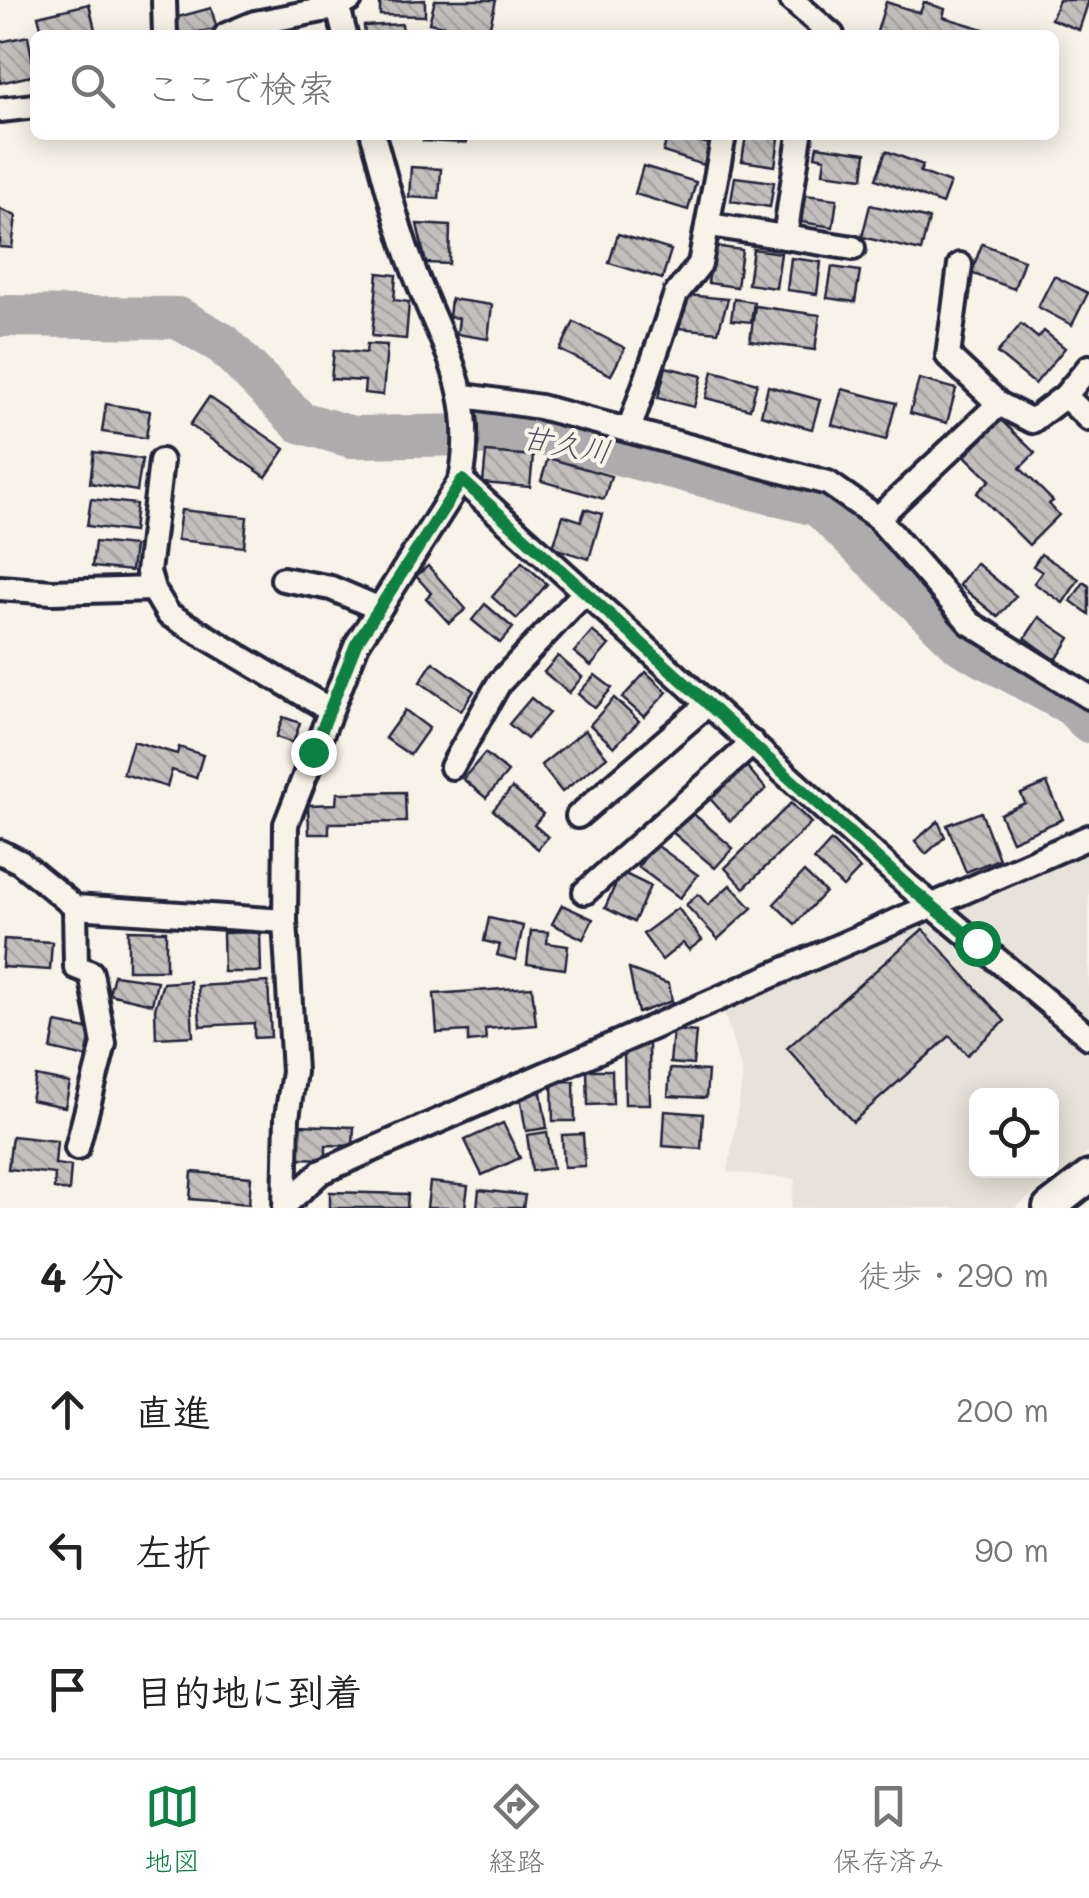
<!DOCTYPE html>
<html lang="ja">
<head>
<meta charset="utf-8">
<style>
	body { margin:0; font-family:Mali,"Klee One",sans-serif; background:#f2f2f2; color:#222 }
	.controls { position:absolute; right:30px; bottom:30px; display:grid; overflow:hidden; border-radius:15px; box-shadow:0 5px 25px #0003 }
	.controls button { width:90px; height:90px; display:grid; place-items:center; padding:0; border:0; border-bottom:2px solid #e0e0e0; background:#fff; color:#222; font:50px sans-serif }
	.stop { position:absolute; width:30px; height:30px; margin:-22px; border:8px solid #0b8043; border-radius:50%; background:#fff }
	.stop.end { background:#0b8043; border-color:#fff; box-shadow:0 2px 10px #0008 }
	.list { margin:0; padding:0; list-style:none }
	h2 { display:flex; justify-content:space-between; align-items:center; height:130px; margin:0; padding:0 40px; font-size:42px }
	h2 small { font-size:32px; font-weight:400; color:#767676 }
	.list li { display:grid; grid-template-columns:65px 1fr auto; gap:30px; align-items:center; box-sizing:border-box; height:140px; padding:0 40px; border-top:2px solid #e0e0e0 }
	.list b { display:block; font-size:38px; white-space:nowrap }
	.list em { font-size:32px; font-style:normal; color:#767676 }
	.icon { flex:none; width:55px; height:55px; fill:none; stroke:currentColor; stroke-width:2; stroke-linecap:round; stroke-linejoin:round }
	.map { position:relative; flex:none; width:1089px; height:1208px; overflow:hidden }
	.search { position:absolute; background:#fff; box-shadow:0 5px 25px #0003; left:30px; right:30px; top:30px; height:110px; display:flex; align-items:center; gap:25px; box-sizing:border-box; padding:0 35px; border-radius:15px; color:#767676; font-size:38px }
	.sheet { height:550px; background:#fff }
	nav { display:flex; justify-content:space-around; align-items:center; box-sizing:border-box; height:140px; border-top:2px solid #e0e0e0; background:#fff; font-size:28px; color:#767676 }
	nav a { display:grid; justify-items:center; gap:5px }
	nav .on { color:#0b8043 }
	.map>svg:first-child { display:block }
	.built { fill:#e7e3db; fill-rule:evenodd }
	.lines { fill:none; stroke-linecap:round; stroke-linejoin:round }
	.river { stroke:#aeabad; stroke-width:42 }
	.building { fill:url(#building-back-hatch); stroke:#22223b; stroke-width:2.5 }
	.minor-casing { stroke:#22223b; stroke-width:30 }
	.tertiary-casing { stroke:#22223b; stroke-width:38 }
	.minor { stroke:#f7f3e8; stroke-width:22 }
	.tertiary { stroke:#f7f3e8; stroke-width:30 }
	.route { stroke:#0b8043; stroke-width:12 }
	.labels { text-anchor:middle; stroke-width:8; stroke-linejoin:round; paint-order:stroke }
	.water-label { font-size:30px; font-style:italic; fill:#535263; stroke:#f7f3e8 }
</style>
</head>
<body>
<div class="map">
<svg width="1089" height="1208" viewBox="0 0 1089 1208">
	<defs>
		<pattern id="building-back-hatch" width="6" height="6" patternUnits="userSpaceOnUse" patternTransform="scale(2.5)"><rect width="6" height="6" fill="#c2bfbd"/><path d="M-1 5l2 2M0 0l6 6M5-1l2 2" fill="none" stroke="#a6a4a3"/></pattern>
	</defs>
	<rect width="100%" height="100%" fill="#f7f3e8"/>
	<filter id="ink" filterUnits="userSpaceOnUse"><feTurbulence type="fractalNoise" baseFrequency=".01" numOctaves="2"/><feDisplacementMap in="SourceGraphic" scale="20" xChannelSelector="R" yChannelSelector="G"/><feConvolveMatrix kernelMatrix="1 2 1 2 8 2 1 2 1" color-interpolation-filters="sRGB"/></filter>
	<g filter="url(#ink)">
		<!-- built -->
		<path class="built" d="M 1089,843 L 1089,1152 L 1015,1208 L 791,1208 L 795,1179 L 728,1172 L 743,1075 L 723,1008 ZM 976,1096 L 1052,1096 L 1052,1170 L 976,1170 Z"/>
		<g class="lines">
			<!-- river -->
			<path class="river" d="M 0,316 L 178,318 L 223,344 L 300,422 L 352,437 L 540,434 L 819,506 L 961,644 L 1072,705 L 1089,722"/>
		</g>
		<!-- building -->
		<g class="building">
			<path d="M 425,0 L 425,16 L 380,15 L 380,2 Z"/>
			<path d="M 435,0 L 496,0 L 488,35 L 429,23 Z"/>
			<path d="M 1059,0 L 1089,0 L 1079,30 L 1051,19 Z"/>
			<path d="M 886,2 L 920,13 L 924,2 L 945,9 L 943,17 L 987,30 L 985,35 L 876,35 Z"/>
			<path d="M 89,4 L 95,30 L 43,35 L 38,16 Z"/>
			<path d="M 211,8 L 217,29 L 179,35 L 174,18 Z"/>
			<path d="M 402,24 L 403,35 L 365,35 L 364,26 Z"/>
			<path d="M 28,36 L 35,75 L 0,83 L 0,42 Z"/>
			<path d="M 424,135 L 467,135 L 466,143 L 423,141 Z"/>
			<path d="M 668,135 L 710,144 L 704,165 L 663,152 Z"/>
			<path d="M 746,135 L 779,138 L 775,166 L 742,161 Z"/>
			<path d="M 817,146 L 866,153 L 863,178 L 823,173 L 825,158 L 815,156 Z"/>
			<path d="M 886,151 L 923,165 L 920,172 L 950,183 L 942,204 L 876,179 Z"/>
			<path d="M 643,166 L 696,182 L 688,210 L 635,194 Z"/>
			<path d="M 411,167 L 441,169 L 439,199 L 409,197 Z"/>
			<path d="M 735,177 L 774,182 L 770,207 L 731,201 Z"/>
			<path d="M 805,195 L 837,199 L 833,227 L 801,222 Z"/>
			<path d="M 870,205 L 929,219 L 921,251 L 862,237 Z"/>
			<path d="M 0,209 L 16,216 L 12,248 L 0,247 Z"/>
			<path d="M 417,224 L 450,226 L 449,264 L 426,263 Z"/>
			<path d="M 618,234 L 671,250 L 662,279 L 609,263 Z"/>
			<path d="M 982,244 L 1024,260 L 1014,289 L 971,273 Z"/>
			<path d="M 713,246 L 742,250 L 737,287 L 708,283 Z"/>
			<path d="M 753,249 L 781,253 L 776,288 L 748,284 Z"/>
			<path d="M 791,258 L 821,262 L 817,294 L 787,290 Z"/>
			<path d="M 832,267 L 860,271 L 855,302 L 827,298 Z"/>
			<path d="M 378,273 L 396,275 L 394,300 L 409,302 L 406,339 L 372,336 Z"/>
			<path d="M 1054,276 L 1088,293 L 1072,325 L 1038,307 Z"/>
			<path d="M 687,295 L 728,299 L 718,332 L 678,328 Z"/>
			<path d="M 451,299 L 492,305 L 488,339 L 457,334 L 459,318 L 449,317 Z"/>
			<path d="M 734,299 L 754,302 L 751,322 L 731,320 Z"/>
			<path d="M 755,306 L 820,315 L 815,350 L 750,341 Z"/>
			<path d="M 574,322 L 625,348 L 611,375 L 560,350 Z"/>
			<path d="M 1021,324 L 1038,338 L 1044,331 L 1065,348 L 1035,384 L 997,353 Z"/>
			<path d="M 367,344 L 387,345 L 383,395 L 364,393 L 365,381 L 331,379 L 334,350 L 366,353 Z"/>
			<path d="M 666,367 L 702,376 L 694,407 L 658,398 Z"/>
			<path d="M 713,371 L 757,383 L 750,409 L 706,398 Z"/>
			<path d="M 919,379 L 956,389 L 947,423 L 910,413 Z"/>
			<path d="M 768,386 L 820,400 L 812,429 L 761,415 Z"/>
			<path d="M 842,389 L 896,403 L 886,440 L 832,425 Z"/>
			<path d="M 209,397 L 285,449 L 266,477 L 190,425 Z"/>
			<path d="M 106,404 L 150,411 L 146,438 L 102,432 Z"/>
			<path d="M 1001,420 L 1035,453 L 1020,468 L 1053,501 L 1049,504 L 1059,515 L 1029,545 L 977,493 L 990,480 L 965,456 Z"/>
			<path d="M 94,452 L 142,459 L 137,491 L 90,483 Z"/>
			<path d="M 486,452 L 533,456 L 530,487 L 483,483 Z"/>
			<path d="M 548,458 L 611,476 L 604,499 L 541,481 Z"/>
			<path d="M 91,499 L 136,504 L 133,532 L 87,526 Z"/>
			<path d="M 585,509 L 602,514 L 589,559 L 553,548 L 563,515 L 581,521 Z"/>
			<path d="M 181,510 L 247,517 L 244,547 L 177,540 Z"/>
			<path d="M 95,542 L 134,546 L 131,571 L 92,567 Z"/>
			<path d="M 1041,554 L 1079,579 L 1063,603 L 1034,583 L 1042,572 L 1033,566 Z"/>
			<path d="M 522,562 L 547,584 L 517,619 L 492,597 Z"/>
			<path d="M 976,563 L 1016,596 L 998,617 L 959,585 Z"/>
			<path d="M 428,566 L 466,609 L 449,623 L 426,598 L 431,593 L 416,576 Z"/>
			<path d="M 1084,582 L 1089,586 L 1089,614 L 1071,601 Z"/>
			<path d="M 485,604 L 513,628 L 500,643 L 472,620 Z"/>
			<path d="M 1039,617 L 1070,638 L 1056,660 L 1025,638 Z"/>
			<path d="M 592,631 L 609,645 L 591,666 L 574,652 Z"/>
			<path d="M 558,656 L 582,677 L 569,693 L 544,672 Z"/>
			<path d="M 433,662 L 474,691 L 461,711 L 420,682 Z"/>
			<path d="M 646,672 L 667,692 L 644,717 L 622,698 Z"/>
			<path d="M 595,675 L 612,688 L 595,708 L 578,694 Z"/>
			<path d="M 531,698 L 549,713 L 527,739 L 509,724 Z"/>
			<path d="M 614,698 L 639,721 L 614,747 L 590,725 Z"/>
			<path d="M 405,710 L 429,728 L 410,755 L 385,738 Z"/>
			<path d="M 283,717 L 300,723 L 293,743 L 276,737 Z"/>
			<path d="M 585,730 L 607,757 L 562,792 L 541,765 Z"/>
			<path d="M 133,741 L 177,754 L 179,747 L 203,755 L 196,778 L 172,770 L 167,787 L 123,774 Z"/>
			<path d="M 485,753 L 508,772 L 486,798 L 463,779 Z"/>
			<path d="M 743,762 L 766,789 L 730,821 L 706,794 Z"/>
			<path d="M 1047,783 L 1063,819 L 1012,841 L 1000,814 L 1025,803 L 1021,794 Z"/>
			<path d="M 512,788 L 543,814 L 534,825 L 548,837 L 538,849 L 493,810 Z"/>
			<path d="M 405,792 L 406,822 L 329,823 L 329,834 L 309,834 L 308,805 L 336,804 L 337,793 Z"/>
			<path d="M 791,803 L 811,823 L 744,888 L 725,868 Z"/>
			<path d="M 689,810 L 733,848 L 715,868 L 671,831 Z"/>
			<path d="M 981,812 L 999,859 L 966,872 L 947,825 Z"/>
			<path d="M 938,821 L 945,837 L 926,854 L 915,841 Z"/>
			<path d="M 831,841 L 860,869 L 843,887 L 814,860 Z"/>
			<path d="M 655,844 L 698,875 L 680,898 L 638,867 Z"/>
			<path d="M 621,872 L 650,886 L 634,922 L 605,908 Z"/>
			<path d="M 804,872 L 825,892 L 795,924 L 774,904 Z"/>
			<path d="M 730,885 L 752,908 L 718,939 L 686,905 L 698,894 L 708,905 Z"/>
			<path d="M 562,905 L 593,919 L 583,939 L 552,924 Z"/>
			<path d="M 678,908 L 702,940 L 689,950 L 683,943 L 662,960 L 643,934 Z"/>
			<path d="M 489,918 L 523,926 L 516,960 L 497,955 L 500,945 L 484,941 Z"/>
			<path d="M 923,929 L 1005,1021 L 967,1055 L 950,1036 L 853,1122 L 787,1048 Z"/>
			<path d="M 128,930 L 166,931 L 166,970 L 128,970 Z"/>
			<path d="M 531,931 L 548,932 L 547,943 L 568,946 L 565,969 L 527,964 Z"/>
			<path d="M 260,932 L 261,972 L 224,972 L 223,933 Z"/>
			<path d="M 4,939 L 52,942 L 50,970 L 2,967 Z"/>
			<path d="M 629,969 L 669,984 L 672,1001 L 638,1013 Z"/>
			<path d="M 114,975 L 157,981 L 152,1004 L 109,994 Z"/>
			<path d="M 190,981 L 193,1036 L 156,1038 L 155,1009 L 163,983 Z"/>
			<path d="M 268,982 L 271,1037 L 254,1038 L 254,1023 L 200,1026 L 198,986 Z"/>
			<path d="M 532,987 L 536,1025 L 485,1029 L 486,1040 L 468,1042 L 468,1031 L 437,1033 L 434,994 Z"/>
			<path d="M 56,1023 L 92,1030 L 86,1057 L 51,1049 Z"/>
			<path d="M 673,1030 L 696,1032 L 693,1065 L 670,1063 Z"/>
			<path d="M 649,1044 L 650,1104 L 625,1104 L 624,1053 Z"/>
			<path d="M 670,1069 L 708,1071 L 706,1098 L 668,1096 Z"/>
			<path d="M 587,1070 L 612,1070 L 613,1104 L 588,1105 Z"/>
			<path d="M 36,1076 L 70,1083 L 65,1107 L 31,1100 Z"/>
			<path d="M 574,1081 L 575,1121 L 553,1121 L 552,1082 Z"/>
			<path d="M 541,1092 L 547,1128 L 526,1131 L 520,1096 Z"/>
			<path d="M 665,1111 L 703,1114 L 701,1149 L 663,1146 Z"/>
			<path d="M 503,1123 L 520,1158 L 482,1175 L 465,1140 Z"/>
			<path d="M 298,1125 L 354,1127 L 353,1146 L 326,1145 L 326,1159 L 297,1158 Z"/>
			<path d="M 547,1132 L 553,1168 L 532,1171 L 527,1135 Z"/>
			<path d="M 583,1134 L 585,1166 L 564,1167 L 562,1135 Z"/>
			<path d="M 12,1136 L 57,1141 L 55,1164 L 71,1166 L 69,1191 L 54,1189 L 55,1174 L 8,1169 Z"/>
			<path d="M 192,1172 L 251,1177 L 249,1204 L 190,1199 Z"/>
			<path d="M 430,1182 L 468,1186 L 465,1208 L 427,1208 Z"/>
			<path d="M 479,1190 L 525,1195 L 523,1208 L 477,1208 Z"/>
			<path d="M 330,1192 L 408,1194 L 407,1208 L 330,1208 Z"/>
		</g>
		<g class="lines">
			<defs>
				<g id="minor">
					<path d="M 164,0 L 165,35"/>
					<path d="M 792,0 L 832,35"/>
					<path d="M 338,7 L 345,35"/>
					<path d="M 226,35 L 255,23 L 338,7 L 350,0"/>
					<path d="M 0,110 L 35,106"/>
					<path d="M 710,225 L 853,248"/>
					<path d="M 785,237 L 800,135"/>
					<path d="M 960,265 L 948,356 L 999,404"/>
					<path d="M 465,396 L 540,407 L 828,483 L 878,518 L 970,623 L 1089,697"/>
					<path d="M 1065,396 L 1089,419"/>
					<path d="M 629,430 L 676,294 L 700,264 L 724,135"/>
					<path d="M 461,480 L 909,886 L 1089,1037"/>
					<path d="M 878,518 L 999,404 L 1032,421 L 1065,396 L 1089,367"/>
					<path d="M 283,579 L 331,588 L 378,608"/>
					<path d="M 0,588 L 52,592 L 153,589 L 168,614 L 330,710"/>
					<path d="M 153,589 L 148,572 L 161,461"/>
					<path d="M 452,767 L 499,683 L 584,593"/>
					<path d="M 578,816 L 708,704"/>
					<path d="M 0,852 L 20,862 L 75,907 L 285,921"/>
					<path d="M 585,892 L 753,743"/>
					<path d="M 75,907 L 76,967 L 91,973 L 104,1044 L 77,1148"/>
					<path d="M 286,1204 L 321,1172 L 1089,837"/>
					<path d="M 285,1208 L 287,1117 L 294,1072 L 285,921 L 286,824 L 357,644 L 461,480 C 478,392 442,347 413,268 C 396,225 386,179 373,135"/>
				</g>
				<path id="tertiary" d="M 1049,1208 L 1089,1177"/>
			</defs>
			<!-- minor casing -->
			<use href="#minor" class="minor-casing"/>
			<!-- tertiary casing -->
			<use href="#tertiary" class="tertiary-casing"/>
			<!-- minor -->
			<use href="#minor" class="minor"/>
			<!-- tertiary -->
			<use href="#tertiary" class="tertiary"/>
		</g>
	</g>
	<g class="lines" filter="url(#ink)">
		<!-- route -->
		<path class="route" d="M 313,752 L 356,644 L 462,480 L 908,886 L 977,943"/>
	</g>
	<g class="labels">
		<!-- water labels -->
		<g class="water-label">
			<text transform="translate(566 445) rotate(10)" y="10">甘久川</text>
		</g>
	</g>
</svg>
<div class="controls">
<button><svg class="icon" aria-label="locate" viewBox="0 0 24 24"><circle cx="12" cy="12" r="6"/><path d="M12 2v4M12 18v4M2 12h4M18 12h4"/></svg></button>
</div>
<div class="stop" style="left:977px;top:943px"></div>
<div class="stop end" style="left:313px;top:752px"></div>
<div class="search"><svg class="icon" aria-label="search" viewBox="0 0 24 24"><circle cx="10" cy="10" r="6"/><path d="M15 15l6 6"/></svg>ここで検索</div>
</div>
<section class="sheet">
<h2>4 分<small>徒歩 · 290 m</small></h2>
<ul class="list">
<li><svg class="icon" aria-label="ahead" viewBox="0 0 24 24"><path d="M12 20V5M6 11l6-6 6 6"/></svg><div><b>直進</b></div><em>200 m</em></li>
<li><svg class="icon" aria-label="left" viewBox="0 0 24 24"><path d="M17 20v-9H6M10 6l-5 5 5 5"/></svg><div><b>左折</b></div><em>90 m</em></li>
<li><svg class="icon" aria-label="arrive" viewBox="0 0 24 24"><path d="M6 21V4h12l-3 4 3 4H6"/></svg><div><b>目的地に到着</b></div></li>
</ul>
</section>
<nav>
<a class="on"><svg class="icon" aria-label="map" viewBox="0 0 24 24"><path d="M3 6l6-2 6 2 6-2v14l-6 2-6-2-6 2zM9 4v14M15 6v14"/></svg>地図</a>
<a><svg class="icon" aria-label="directions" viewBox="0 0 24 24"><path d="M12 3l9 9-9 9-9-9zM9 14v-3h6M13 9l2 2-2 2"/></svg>経路</a>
<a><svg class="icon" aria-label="saved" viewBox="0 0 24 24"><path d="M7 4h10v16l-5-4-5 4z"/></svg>保存済み</a>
</nav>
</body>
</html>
